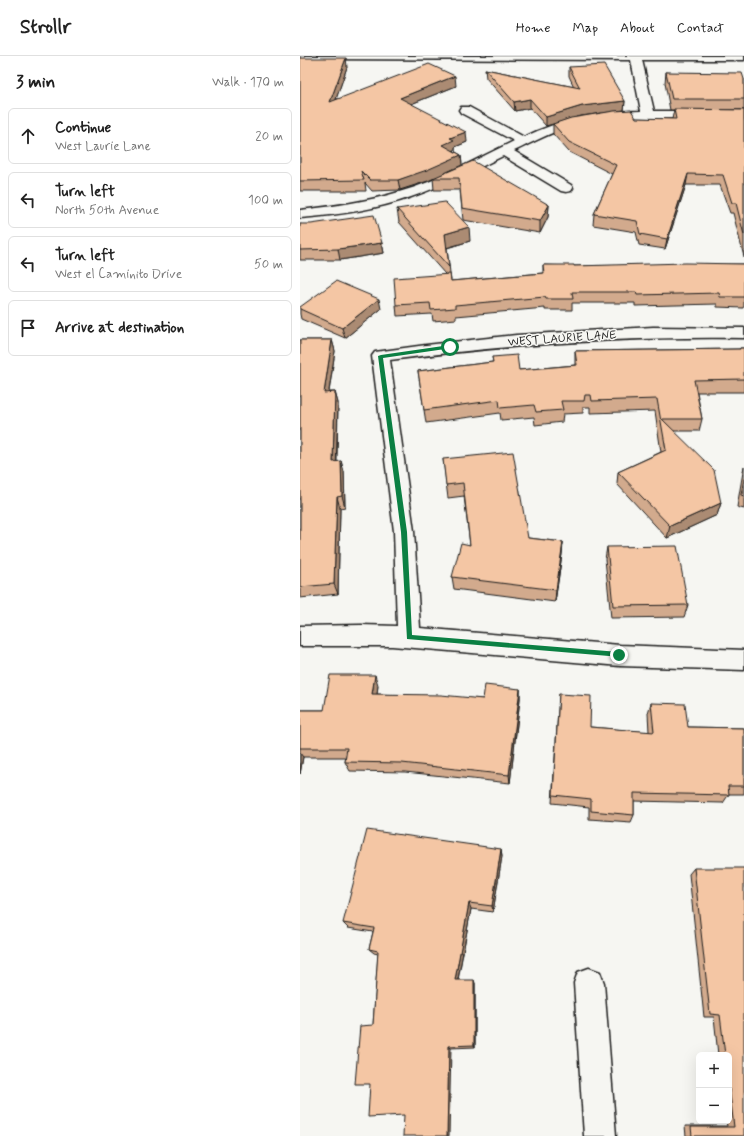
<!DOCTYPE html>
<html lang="en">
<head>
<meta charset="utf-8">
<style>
	body { margin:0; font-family:Mynerve,sans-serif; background:#f6f6f6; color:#222 }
	.controls { position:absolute; right:12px; bottom:12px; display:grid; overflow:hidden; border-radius:6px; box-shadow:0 4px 16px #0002 }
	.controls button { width:36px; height:36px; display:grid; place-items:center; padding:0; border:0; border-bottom:1px solid #e0e0e0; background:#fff; color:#222; font:20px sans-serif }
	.stop { position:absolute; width:12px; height:12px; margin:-9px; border:3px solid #0b8043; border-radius:50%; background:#fff }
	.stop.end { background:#0b8043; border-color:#fff; box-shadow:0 1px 4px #0008 }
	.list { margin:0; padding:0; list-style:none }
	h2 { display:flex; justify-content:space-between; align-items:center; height:52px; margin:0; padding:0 16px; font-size:17px }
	h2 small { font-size:13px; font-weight:400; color:#767676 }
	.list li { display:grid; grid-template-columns:26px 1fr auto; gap:12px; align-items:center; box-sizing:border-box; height:56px; margin:0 8px 8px; padding:0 8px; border:1px solid #e0e0e0; border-radius:6px }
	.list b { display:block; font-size:15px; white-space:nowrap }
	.list p { margin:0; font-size:13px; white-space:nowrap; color:#767676 }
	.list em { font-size:13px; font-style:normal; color:#767676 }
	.icon { flex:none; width:22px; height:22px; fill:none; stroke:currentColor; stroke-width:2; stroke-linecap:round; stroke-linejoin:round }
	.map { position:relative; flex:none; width:444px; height:1080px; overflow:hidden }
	header { display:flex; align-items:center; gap:24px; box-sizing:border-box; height:56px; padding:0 20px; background:#fff; border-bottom:1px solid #e0e0e0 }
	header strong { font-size:19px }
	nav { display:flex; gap:22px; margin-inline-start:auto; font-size:14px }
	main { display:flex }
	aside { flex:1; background:#fff }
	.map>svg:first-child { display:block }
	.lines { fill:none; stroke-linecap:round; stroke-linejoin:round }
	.minor-casing { stroke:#1c1c1c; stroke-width:3 }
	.minor { fill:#f6f6f2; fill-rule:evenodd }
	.wall { fill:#d2aa8d; stroke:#1c1c1c }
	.shaded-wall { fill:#ab8b73; stroke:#1c1c1c }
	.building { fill:#f4c6a4; stroke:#1c1c1c }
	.route { fill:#0b8043 }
	.labels { text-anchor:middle; stroke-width:3; stroke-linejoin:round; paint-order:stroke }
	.far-street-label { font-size:12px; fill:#1c1c1c; stroke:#f6f6f2 }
</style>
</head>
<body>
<header>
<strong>Strollr</strong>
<nav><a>Home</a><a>Map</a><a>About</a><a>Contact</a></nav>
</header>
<main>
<aside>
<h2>3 min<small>Walk · 170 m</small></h2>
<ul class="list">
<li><svg class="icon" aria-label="ahead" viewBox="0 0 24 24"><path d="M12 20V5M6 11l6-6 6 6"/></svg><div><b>Continue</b><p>West Laurie Lane</p></div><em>20 m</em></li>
<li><svg class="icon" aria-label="left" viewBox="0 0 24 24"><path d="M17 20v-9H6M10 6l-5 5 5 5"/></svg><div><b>Turn left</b><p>North 50th Avenue</p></div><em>100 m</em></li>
<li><svg class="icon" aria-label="left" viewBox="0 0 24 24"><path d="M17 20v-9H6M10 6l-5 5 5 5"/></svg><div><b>Turn left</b><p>West el Caminito Drive</p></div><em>50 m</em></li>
<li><svg class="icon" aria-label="arrive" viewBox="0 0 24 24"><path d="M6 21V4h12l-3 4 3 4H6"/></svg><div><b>Arrive at destination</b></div></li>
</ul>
</aside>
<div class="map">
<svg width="444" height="1080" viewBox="0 0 444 1080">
	<rect width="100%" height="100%" fill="#f6f6f2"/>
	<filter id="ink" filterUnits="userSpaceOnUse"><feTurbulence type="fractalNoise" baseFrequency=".025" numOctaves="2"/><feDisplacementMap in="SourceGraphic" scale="8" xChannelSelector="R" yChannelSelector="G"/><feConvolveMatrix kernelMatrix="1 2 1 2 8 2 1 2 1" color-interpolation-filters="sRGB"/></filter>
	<g filter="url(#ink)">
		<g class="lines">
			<defs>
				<g id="minor">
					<path d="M 0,0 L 444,0 L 444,4 L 342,4 L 354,55 L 444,55 L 444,63 C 386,63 327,58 270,71 C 250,76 232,87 214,95 L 271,129 L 273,132 L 271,135 L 266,136 L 261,135 L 203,100 C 173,115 143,130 111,141 C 75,154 38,159 0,162 L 0,154 C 35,150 65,146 99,136 C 139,125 176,103 214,85 L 161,57 L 159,54 L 161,51 L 169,51 L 224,81 C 261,63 301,55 341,55 L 331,4 L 4,3 L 0,2 Z"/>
					<path d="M 353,271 L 444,272 L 444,282 C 325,280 208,289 90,304 L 114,475 L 120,572 L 320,589 L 444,594 L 444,614 L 320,610 L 92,590 L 0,590 L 0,570 L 61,569 L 97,570 L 94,475 L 72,300 L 75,296 L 126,289 L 216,279 Z"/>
					<path d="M 289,912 L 300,916 L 304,927 L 316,1080 L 284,1080 L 274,927 L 278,916 Z"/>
				</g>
			</defs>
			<!-- minor casing -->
			<use href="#minor" class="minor-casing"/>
			<!-- minor -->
			<use href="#minor" class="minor"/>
		</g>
		<!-- wall -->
		<g class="wall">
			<path d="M 0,2 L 47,11 L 36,43 L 156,30 L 111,48 L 167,86 L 155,91 L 155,94 L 154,95 L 161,99 L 162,109 L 249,149 L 248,161 L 240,177 L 163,164 L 160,134 L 134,134 L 133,122 L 100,134 L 72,135 L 65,127 L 66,135 L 0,135 Z"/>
			<path d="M 269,11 L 325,45 L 324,54 L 281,60 L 276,61 L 372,63 L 374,54 L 370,54 L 365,27 L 366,16 L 444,23 L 444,54 L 391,54 L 444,54 L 444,201 L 433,157 L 430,157 L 420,129 L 386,129 L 365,193 L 339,189 L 336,176 L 293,169 L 294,158 L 312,118 L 269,96 L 253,78 L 253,68 L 246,70 L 230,52 L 215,55 L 186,22 L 185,13 L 274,31 L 269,20 Z"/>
			<path d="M 97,153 L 170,185 L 147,192 L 151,225 L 243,217 L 243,209 L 274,210 L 444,208 L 444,250 L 443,252 L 417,251 L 417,248 L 335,250 L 335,247 L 272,247 L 272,254 L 245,254 L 245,252 L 156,260 L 156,263 L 133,265 L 132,258 L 97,260 L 96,249 L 145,218 L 99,166 Z"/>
			<path d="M 0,168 L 82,187 L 84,197 L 40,204 L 0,204 Z"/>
			<path d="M 0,251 L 81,253 L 45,282 L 1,263 L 0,258 Z"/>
			<path d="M 0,284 L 32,284 L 35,295 L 29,336 L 35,336 L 38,347 L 37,406 L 41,405 L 44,416 L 45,451 L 40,452 L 38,538 L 0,542 Z"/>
			<path d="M 440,292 L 444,292 L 444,336 L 397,336 L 402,363 L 399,375 L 374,375 L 421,447 L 417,459 L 367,482 L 317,428 L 318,416 L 361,396 L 355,355 L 290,357 L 290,351 L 283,351 L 283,357 L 263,358 L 262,366 L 235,369 L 234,361 L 201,364 L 200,357 L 126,367 L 118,315 L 193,306 L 192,301 L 219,314 L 275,309 L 275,295 L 439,293 Z"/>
			<path d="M 143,403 L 228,482 L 263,486 L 262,498 L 255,546 L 154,533 L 152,521 L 170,489 L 164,440 L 148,442 Z"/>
			<path d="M 444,410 L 444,453 L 437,451 Z"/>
			<path d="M 307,491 L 388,549 L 384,561 L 311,562 L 305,503 Z"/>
			<path d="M 78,629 L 77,638 L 183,643 L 220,633 L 220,643 L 210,727 L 105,716 L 50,715 L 45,706 L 46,701 L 3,701 L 0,718 L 0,654 L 24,654 Z"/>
			<path d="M 259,638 L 290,671 L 349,676 L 348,657 L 351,647 L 388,671 L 444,672 L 444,738 L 429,738 L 423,747 L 334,745 L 334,759 L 331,766 L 289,763 L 289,751 L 252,747 Z"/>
			<path d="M 201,793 L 202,800 L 193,856 L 171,853 L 158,924 L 175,927 L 175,991 L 151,992 L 104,1059 L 73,969 L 78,898 L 74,897 L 69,893 L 73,876 L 48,872 L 43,867 Z"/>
			<path d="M 394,812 L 444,1080 L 386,1080 L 385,1070 L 427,1070 L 426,1065 L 429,1065 L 429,999 L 418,999 L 414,961 L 404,961 L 389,818 Z"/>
		</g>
		<!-- shaded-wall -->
		<g class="shaded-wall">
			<path d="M 46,2 L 47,11 L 32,55 L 30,46 Z"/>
			<path d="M 155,20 L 156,30 L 101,52 L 100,42 Z"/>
			<path d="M 230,43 L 230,52 L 215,55 L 214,46 Z"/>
			<path d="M 325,45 L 324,54 L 281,60 L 246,70 L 246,61 L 282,50 Z"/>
			<path d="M 166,76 L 167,86 L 155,91 L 155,94 L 144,99 L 143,89 L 150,82 Z"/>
			<path d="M 161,99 L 162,109 L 128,125 L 100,134 L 98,124 Z"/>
			<path d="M 388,118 L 386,129 L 365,193 L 367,183 Z"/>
			<path d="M 249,149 L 248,161 L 240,177 L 240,165 Z"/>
			<path d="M 169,171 L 170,185 L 146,192 L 145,178 Z"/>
			<path d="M 82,187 L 84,197 L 40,204 L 38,193 Z"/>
			<path d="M 79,243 L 81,253 L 45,282 L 42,272 Z"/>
			<path d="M 32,284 L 35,295 L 27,348 L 24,337 Z"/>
			<path d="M 35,336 L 38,347 L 36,417 L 33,406 Z"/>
			<path d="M 41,405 L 44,416 L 45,451 L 42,440 Z"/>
			<path d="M 37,441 L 40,452 L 38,538 L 34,528 Z"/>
			<path d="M 421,447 L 417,459 L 367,482 L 370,470 Z"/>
			<path d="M 263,486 L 262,498 L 255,546 L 256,534 Z"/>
			<path d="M 75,619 L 78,629 L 76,648 L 72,638 Z"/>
			<path d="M 220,633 L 220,643 L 210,727 L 209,719 Z"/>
			<path d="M 0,697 L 3,701 L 0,718 Z"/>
			<path d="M 201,793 L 202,800 L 193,856 L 192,850 Z"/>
			<path d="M 169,847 L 171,853 L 157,928 L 155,924 Z"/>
			<path d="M 174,924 L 175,927 L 175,991 L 174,989 Z"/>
			<path d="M 149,990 L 151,992 L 149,1080 L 147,1080 Z"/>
		</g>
		<!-- building -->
		<g class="building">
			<path d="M 0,2 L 46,2 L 30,46 L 129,8 L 155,20 L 100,42 L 166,76 L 150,82 L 154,84 L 143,89 L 161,99 L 127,114 L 98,124 L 70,124 L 61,115 L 64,124 L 0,125 Z"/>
			<path d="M 304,9 L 325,45 L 282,50 L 246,61 L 230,43 L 214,46 L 185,13 L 280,32 L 269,11 Z"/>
			<path d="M 366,16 L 442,17 L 444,23 L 444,43 L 372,43 Z"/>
			<path d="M 374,53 L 444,54 L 444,179 L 436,147 L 432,147 L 423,119 L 388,118 L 367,183 L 340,178 L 337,165 L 294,158 L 316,109 L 269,86 L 253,68 L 271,62 L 314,55 L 331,54 L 336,62 L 376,63 Z"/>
			<path d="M 173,105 L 249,149 L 240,165 L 162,152 L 159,122 L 133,122 Z"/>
			<path d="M 145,146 L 169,171 L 145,178 L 149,211 L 97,153 Z"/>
			<path d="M 74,159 L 82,187 L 38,193 L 0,194 L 0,168 L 11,168 Z"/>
			<path d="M 386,207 L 444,208 L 444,241 L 420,241 L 419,237 L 337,239 L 336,236 L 272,236 L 273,243 L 246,243 L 245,241 L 155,249 L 155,252 L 131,254 L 130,247 L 96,249 L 94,222 L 150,218 L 151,225 L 244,217 L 243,209 L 274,209 L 274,210 Z"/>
			<path d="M 36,225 L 79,243 L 42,272 L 0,253 L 0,251 Z"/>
			<path d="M 0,284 L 32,284 L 24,337 L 35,336 L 33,406 L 41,405 L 42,440 L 37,441 L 34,528 L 0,531 Z"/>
			<path d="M 440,292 L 444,292 L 444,323 L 394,324 L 402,363 L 362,363 L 414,414 L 421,447 L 370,470 L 318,416 L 366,394 L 357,343 L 292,345 L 291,339 L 285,339 L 284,345 L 261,345 L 263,354 L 236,356 L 234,349 L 200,352 L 199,344 L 124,354 L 118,315 L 193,306 L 192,301 L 217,299 L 219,314 L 277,309 L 275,295 L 440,293 Z"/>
			<path d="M 213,396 L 228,482 L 263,486 L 256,534 L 152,521 L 161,487 L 170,489 L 163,427 L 146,429 L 143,403 Z"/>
			<path d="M 444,423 L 444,440 L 441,439 Z"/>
			<path d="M 377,490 L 388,549 L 313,550 L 307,491 Z"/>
			<path d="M 30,619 L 75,619 L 72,638 L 141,639 L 183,643 L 185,629 L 220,633 L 209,719 L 102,707 L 45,706 L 47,692 L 0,692 L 0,654 L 24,654 Z"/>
			<path d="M 259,638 L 291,640 L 290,671 L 354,676 L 351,647 L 385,648 L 388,671 L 444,672 L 444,730 L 428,730 L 429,739 L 334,737 L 334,759 L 291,755 L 291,743 L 253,739 Z"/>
			<path d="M 67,774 L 201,793 L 192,850 L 169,847 L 155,924 L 174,924 L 174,989 L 149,990 L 147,1080 L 103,1080 L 104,1059 L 68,1061 L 70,1028 L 55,1028 L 60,970 L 73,969 L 78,895 L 69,893 L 74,872 L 43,867 Z"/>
			<path d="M 394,812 L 444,812 L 444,1080 L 392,1080 L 391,1071 L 434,1071 L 429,1030 L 429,999 L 425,999 L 420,959 L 410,958 Z"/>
		</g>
	</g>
	<!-- route -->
	<path class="route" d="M 150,289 L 152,290 L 152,292 L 83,302 L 107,476 L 112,579 L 319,596 L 322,599 L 321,601 L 107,583 L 101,476 L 78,300 L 81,299 Z"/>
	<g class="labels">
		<!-- far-street labels -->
		<g class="far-street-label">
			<text transform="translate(262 282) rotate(-4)" y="4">WEST LAURIE LANE</text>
		</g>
	</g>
</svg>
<div class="controls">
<button>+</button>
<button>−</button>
</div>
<div class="stop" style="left:150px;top:291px"></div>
<div class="stop end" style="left:319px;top:599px"></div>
</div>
</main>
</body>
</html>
